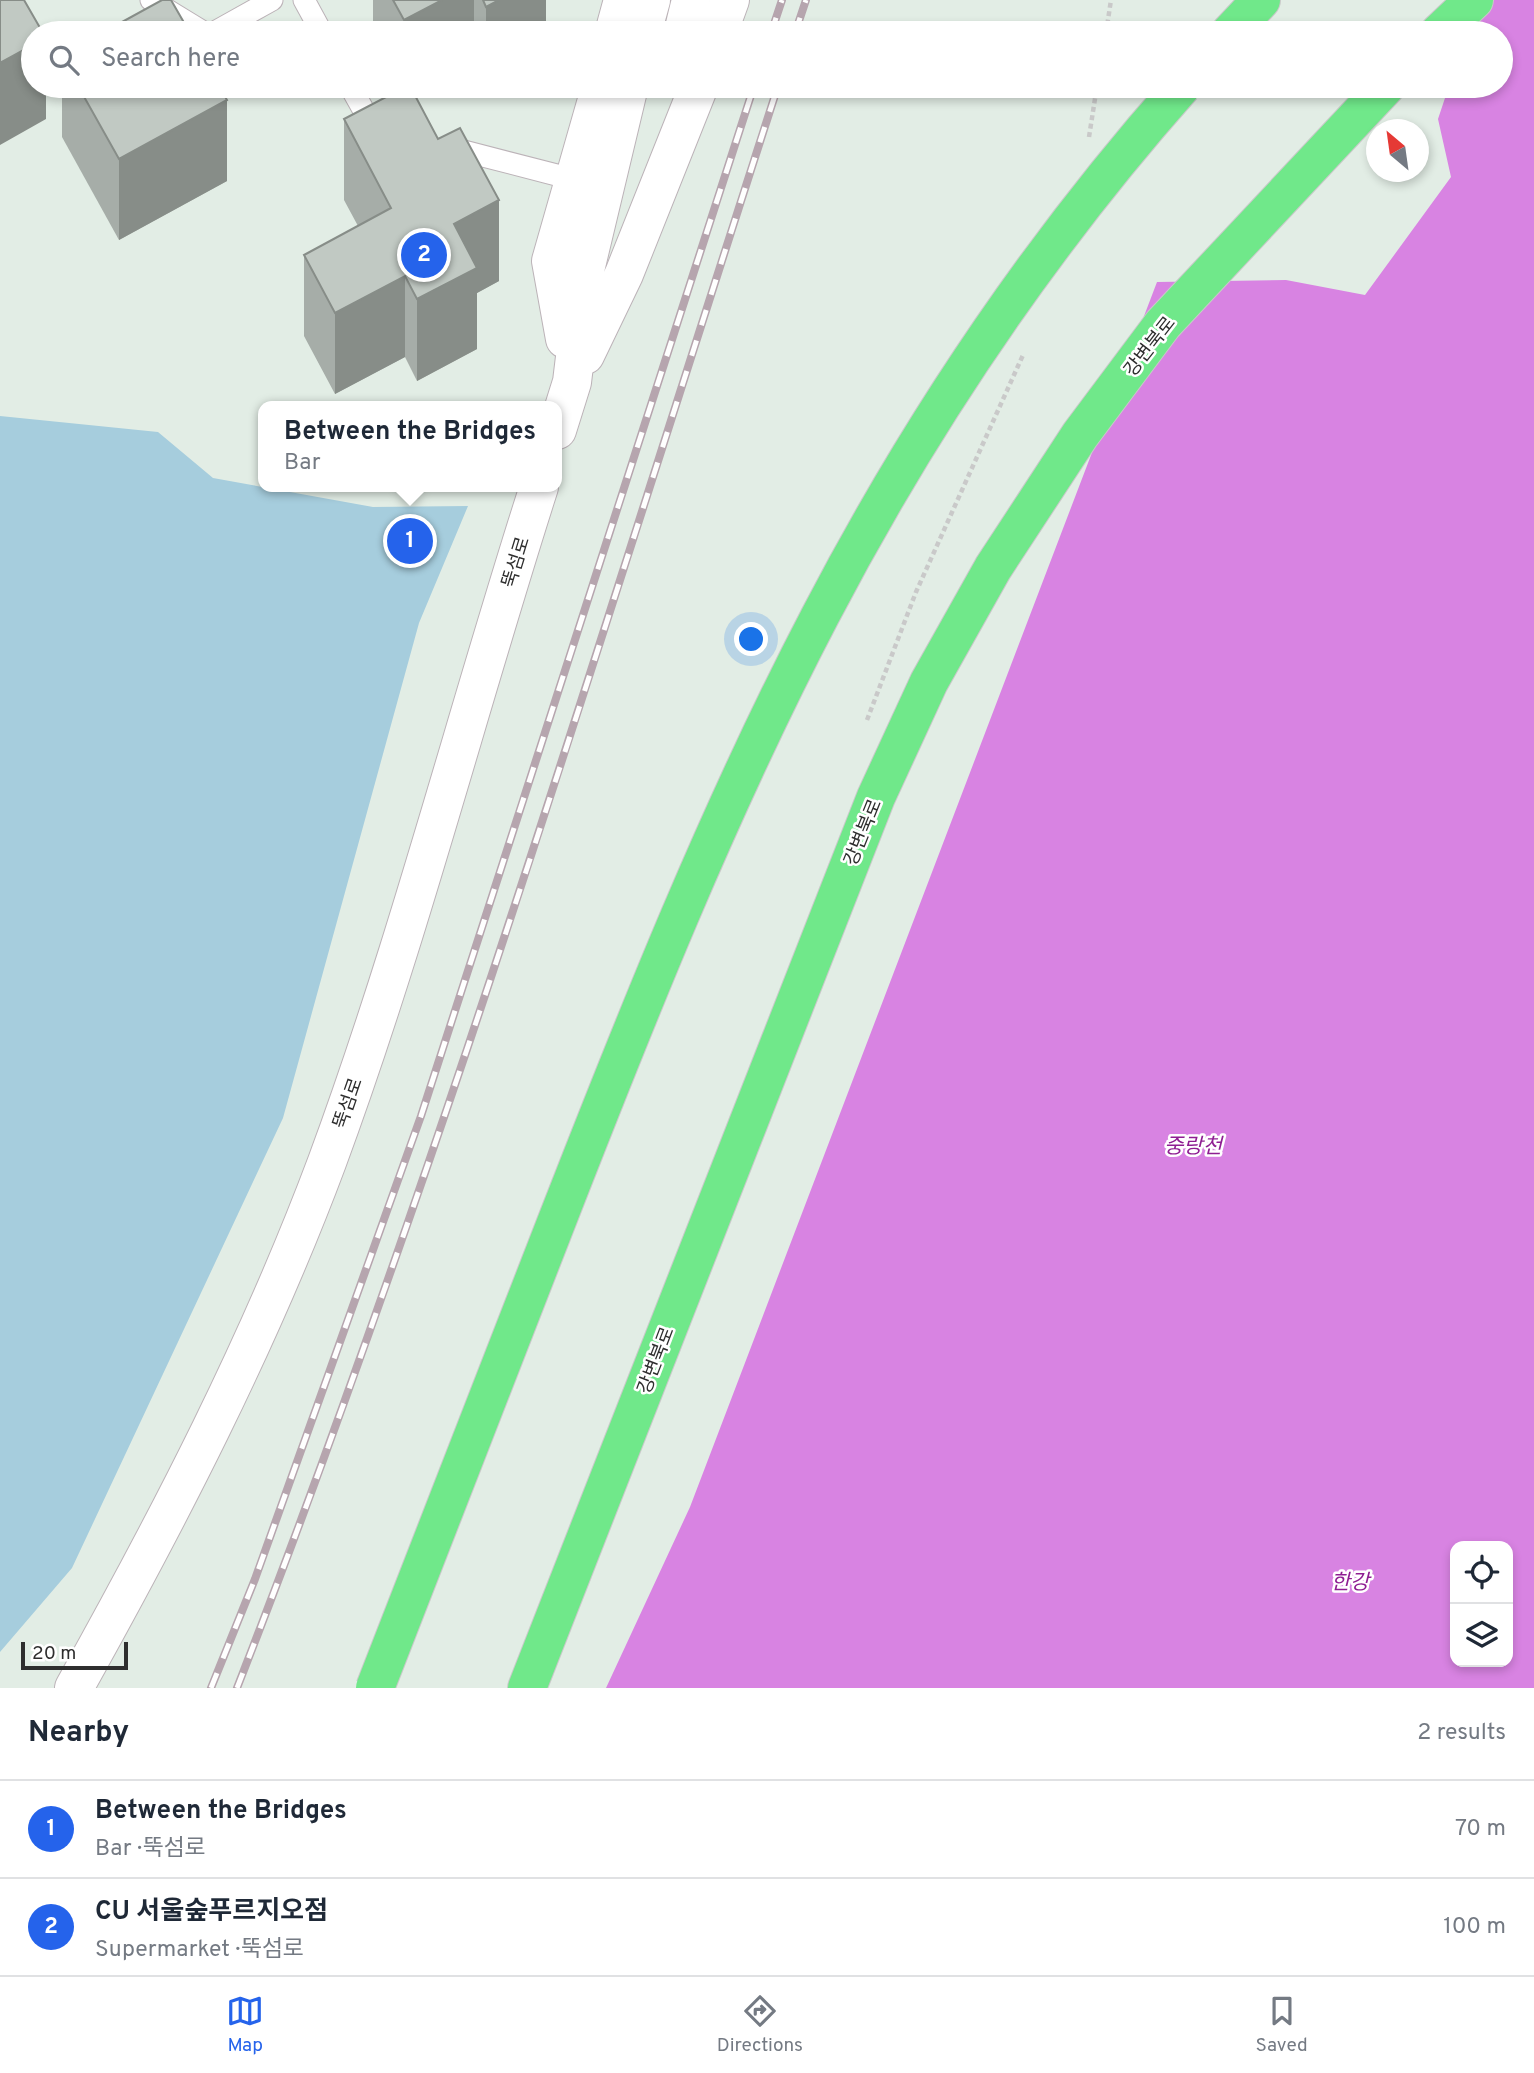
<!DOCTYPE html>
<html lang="en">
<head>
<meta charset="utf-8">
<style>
	body { margin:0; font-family:Overpass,"Noto Sans KR",sans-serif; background:#f2f2f3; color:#1f2937 }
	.controls { position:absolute; right:21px; bottom:21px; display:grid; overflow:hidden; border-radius:14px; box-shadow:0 4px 10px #0003 }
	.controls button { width:63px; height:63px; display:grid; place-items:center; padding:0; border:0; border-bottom:2px solid #e0e1e3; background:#fff; color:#1f2937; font:35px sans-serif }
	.compass { position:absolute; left:1366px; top:119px; width:63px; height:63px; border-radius:50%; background:#fff; box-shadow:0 4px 10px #0003; rotate:331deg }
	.scale { position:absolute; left:21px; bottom:18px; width:107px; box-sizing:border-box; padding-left:7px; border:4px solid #2e2e2e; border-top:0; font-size:19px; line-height:24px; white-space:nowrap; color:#2e2e2e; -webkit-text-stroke:5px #fff; paint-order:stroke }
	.you { position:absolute; left:752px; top:640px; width:24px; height:24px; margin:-18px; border:5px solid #fff; border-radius:50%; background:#1a73e8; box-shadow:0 0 0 10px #1a73e833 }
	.badge { display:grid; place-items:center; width:46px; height:46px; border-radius:50%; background:#2563eb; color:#fff; font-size:23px; font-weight:700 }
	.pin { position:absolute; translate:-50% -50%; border:4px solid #fff; box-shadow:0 2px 7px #0006 }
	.popup { position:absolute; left:258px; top:401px; width:304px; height:91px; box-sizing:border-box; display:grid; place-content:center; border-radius:14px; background:#fff; filter:drop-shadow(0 2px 5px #0005); font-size:23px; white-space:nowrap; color:#747a83 }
	.popup b { font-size:26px; color:#1f2937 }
	.popup::after { content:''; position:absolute; left:50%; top:100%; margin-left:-14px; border:14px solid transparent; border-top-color:#fff }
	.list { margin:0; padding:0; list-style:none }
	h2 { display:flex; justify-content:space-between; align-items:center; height:91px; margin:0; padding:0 28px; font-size:30px }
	h2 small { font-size:23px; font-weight:400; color:#747a83 }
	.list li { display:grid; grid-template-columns:46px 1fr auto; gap:21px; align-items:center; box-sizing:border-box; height:98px; padding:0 28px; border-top:2px solid #e0e1e3 }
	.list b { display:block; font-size:26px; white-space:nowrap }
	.list p { margin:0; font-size:23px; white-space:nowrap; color:#747a83 }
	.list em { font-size:23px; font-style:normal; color:#747a83 }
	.icon { flex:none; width:38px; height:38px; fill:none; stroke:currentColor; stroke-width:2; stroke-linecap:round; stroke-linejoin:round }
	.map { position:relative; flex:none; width:1534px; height:1688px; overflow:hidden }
	.search { position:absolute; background:#fff; box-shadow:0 4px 10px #0003; left:21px; right:21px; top:21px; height:77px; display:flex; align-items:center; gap:18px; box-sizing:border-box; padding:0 24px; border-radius:38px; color:#747a83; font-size:26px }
	.sheet { height:287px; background:#fff }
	nav { display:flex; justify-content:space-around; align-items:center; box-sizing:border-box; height:98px; border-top:2px solid #e0e1e3; background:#fff; font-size:19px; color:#747a83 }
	nav a { display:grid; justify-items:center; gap:4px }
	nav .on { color:#2563eb }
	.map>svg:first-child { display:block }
	.green { fill:#a6cddd }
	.water { fill:#d883e2; fill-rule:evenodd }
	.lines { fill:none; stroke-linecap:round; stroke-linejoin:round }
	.service-casing { stroke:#bcb3b8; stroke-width:23 }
	.secondary-casing { stroke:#bcb3b8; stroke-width:40 }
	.trunk-casing { stroke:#c9c9c9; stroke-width:40 }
	.path { stroke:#c9c9c9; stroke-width:4.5; stroke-dasharray:5 3.5; stroke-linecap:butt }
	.service { stroke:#fff; stroke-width:21 }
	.secondary { stroke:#fff; stroke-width:38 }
	.trunk { stroke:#70e88a; stroke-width:38 }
	.rail-casing { stroke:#b6a5ae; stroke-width:8 }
	.rail { stroke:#fff; stroke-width:5; stroke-dasharray:16; stroke-linecap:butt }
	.trunk-bridge-casing { stroke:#c9c9c9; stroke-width:40; stroke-linecap:butt }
	.trunk-bridge { stroke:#70e88a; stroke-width:38 }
	.wall { fill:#a6ada8 }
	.shaded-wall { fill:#878d88 }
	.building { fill:#c1c9c3; stroke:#878d88; stroke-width:2 }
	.labels { text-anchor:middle; stroke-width:5; stroke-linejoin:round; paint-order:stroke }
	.street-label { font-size:19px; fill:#2e2e2e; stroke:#fff }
	.water-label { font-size:21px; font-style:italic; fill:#8e1e92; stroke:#fff }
</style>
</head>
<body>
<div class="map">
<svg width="1534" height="1688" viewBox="0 0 1534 1688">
	<rect width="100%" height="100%" fill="#e2ede5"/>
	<!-- green -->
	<path class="green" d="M 0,416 L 158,432 L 213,478 L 373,507 L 468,506 L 419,623 L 283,1118 L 72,1568 L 0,1652 Z"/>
	<!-- water -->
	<path class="water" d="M 1476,0 L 1534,0 L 1534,1688 L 606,1688 L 690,1507 L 1157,282 L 1286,280 L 1365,295 L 1451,177 L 1438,119 L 1449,86 L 1501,86 L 1501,33 L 1465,33 ZM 1455,1546 L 1508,1546 L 1508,1662 L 1455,1662 Z"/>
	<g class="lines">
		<defs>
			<g id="service">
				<path d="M 151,0 L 205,33"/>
				<path d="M 304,0 L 322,33"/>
				<path d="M 213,33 L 272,0"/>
				<path d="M 350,86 L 373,127 L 380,129"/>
				<path d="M 448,147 L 576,180"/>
			</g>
			<g id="secondary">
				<path d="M 614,33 L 623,0"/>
				<path d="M 642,33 L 651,0"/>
				<path d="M 683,33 L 691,0"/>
				<path d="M 718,33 L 730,0"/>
				<path d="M 565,339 L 551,261 L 601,86"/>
				<path d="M 585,355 L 624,274 L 699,86"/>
				<path d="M 557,430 L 572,382 L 586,266 L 629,86"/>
				<path d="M 74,1688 C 169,1518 259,1344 327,1162 C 409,940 467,711 539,487"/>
			</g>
			<g id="trunk">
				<path d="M 1230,33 L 1261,0"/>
				<path d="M 1439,33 L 1474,0"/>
				<path d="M 527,1688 L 876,797 L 929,682 L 993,568 L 1080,435 L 1163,324 L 1386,86"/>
			</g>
		</defs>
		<!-- service casing -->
		<use href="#service" class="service-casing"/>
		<!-- secondary casing -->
		<use href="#secondary" class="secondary-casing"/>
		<!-- trunk casing -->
		<use href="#trunk" class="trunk-casing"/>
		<!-- path -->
		<g class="path">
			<path d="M 1106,33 L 1111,0"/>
			<path d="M 1089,137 L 1097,86"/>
			<path d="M 867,720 L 916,592 L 1023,355"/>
		</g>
		<!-- service -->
		<use href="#service" class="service"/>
		<!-- secondary -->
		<use href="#secondary" class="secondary"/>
		<!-- trunk -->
		<use href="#trunk" class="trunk"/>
		<defs>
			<g id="rail">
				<path d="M 771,33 L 782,0"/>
				<path d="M 795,33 L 806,0"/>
				<path d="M 211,1688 L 255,1579 L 421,1116 L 754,86"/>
				<path d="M 237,1688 C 442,1163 605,622 778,86"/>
			</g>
		</defs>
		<!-- rail casing -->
		<use href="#rail" class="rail-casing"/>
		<!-- rail -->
		<use href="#rail" class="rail"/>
		<defs>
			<path id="trunk-bridge" d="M 375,1688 C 435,1533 496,1378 556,1223 C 636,1018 718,811 820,616 C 919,426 1040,246 1182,86"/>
		</defs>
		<!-- trunk-bridge casing -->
		<use href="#trunk-bridge" class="trunk-bridge-casing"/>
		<!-- trunk-bridge -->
		<use href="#trunk-bridge" class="trunk-bridge"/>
	</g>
	<!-- wall -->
	<g class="wall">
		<rect x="373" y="0" width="173" height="33"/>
		<path d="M 62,86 L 219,86 L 227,181 L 119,240 L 62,137 Z"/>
		<path d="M 399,86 L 420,86 L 412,90 L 499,281 L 477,293 L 477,349 L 417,381 L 405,357 L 335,394 L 304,336 L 304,255 L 358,226 L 344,200 L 344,119 L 401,89 Z"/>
	</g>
	<!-- shaded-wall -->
	<g class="shaded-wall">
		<path d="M 442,0 L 474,0 L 474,33 L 404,33 L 404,20 Z"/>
		<path d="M 499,0 L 546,0 L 546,33 L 486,33 L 486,7 Z"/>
		<path d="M 33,45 L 33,86 L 46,86 L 46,119 L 0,145 L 0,63 Z"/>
		<path d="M 404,86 L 420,86 L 404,94 Z"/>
		<path d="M 227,100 L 227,181 L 119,240 L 119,159 Z"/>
		<path d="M 499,200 L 499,281 L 477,293 L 477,349 L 417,381 L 417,299 L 454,224 Z"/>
		<path d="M 405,276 L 405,357 L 335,394 L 335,313 Z"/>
	</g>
	<!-- building -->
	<g class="building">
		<path d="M 0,0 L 24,0 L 43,33 L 33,33 L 33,45 L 0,63 Z"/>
		<path d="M 162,0 L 171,0 L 190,33 L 102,33 Z"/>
		<path d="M 393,0 L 442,0 L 404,20 Z"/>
		<path d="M 483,0 L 499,0 L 486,7 Z"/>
		<path d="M 78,86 L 219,86 L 227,100 L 119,159 Z"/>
		<path d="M 407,86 L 410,86 L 438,139 L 460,128 L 499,200 L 454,224 L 477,268 L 417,299 L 405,276 L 335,313 L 304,255 L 391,208 L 344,119 Z"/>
	</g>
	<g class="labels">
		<!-- street labels -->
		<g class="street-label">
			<text transform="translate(1149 346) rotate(-52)" y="7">강변북로</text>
			<text transform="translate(515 562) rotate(-73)" y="7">뚝섬로</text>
			<text transform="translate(862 832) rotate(-68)" y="7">강변북로</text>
			<text transform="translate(347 1103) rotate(-71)" y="7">뚝섬로</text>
			<text transform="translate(655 1360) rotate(-69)" y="7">강변북로</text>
		</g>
		<!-- water labels -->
		<g class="water-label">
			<text x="1193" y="1153">중랑천</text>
			<text x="1350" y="1589">한강</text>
		</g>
	</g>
</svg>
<div class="controls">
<button><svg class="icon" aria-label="locate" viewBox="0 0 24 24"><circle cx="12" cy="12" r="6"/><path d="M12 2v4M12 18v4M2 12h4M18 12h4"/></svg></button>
<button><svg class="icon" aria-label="layers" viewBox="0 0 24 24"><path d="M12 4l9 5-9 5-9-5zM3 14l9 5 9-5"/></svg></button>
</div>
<svg class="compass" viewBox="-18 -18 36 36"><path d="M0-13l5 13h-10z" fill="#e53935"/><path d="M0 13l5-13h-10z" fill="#747a83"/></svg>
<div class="scale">20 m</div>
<div class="you"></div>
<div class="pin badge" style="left:410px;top:541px">1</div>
<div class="popup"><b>Between the Bridges</b>Bar</div>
<div class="pin badge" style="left:424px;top:255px">2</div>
<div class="search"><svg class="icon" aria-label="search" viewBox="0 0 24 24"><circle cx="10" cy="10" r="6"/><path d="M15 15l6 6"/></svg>Search here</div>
</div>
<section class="sheet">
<h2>Nearby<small>2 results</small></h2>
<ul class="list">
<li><span class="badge">1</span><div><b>Between the Bridges</b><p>Bar · 뚝섬로</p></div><em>70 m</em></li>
<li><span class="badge">2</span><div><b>CU 서울숲푸르지오점</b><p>Supermarket · 뚝섬로</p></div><em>100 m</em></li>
</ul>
</section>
<nav>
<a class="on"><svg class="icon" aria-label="map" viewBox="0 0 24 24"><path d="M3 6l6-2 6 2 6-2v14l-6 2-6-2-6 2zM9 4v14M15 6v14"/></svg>Map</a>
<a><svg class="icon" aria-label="directions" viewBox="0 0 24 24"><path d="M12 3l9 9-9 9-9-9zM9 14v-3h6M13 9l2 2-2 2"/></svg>Directions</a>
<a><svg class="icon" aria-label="saved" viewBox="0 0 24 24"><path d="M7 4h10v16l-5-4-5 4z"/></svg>Saved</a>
</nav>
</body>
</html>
